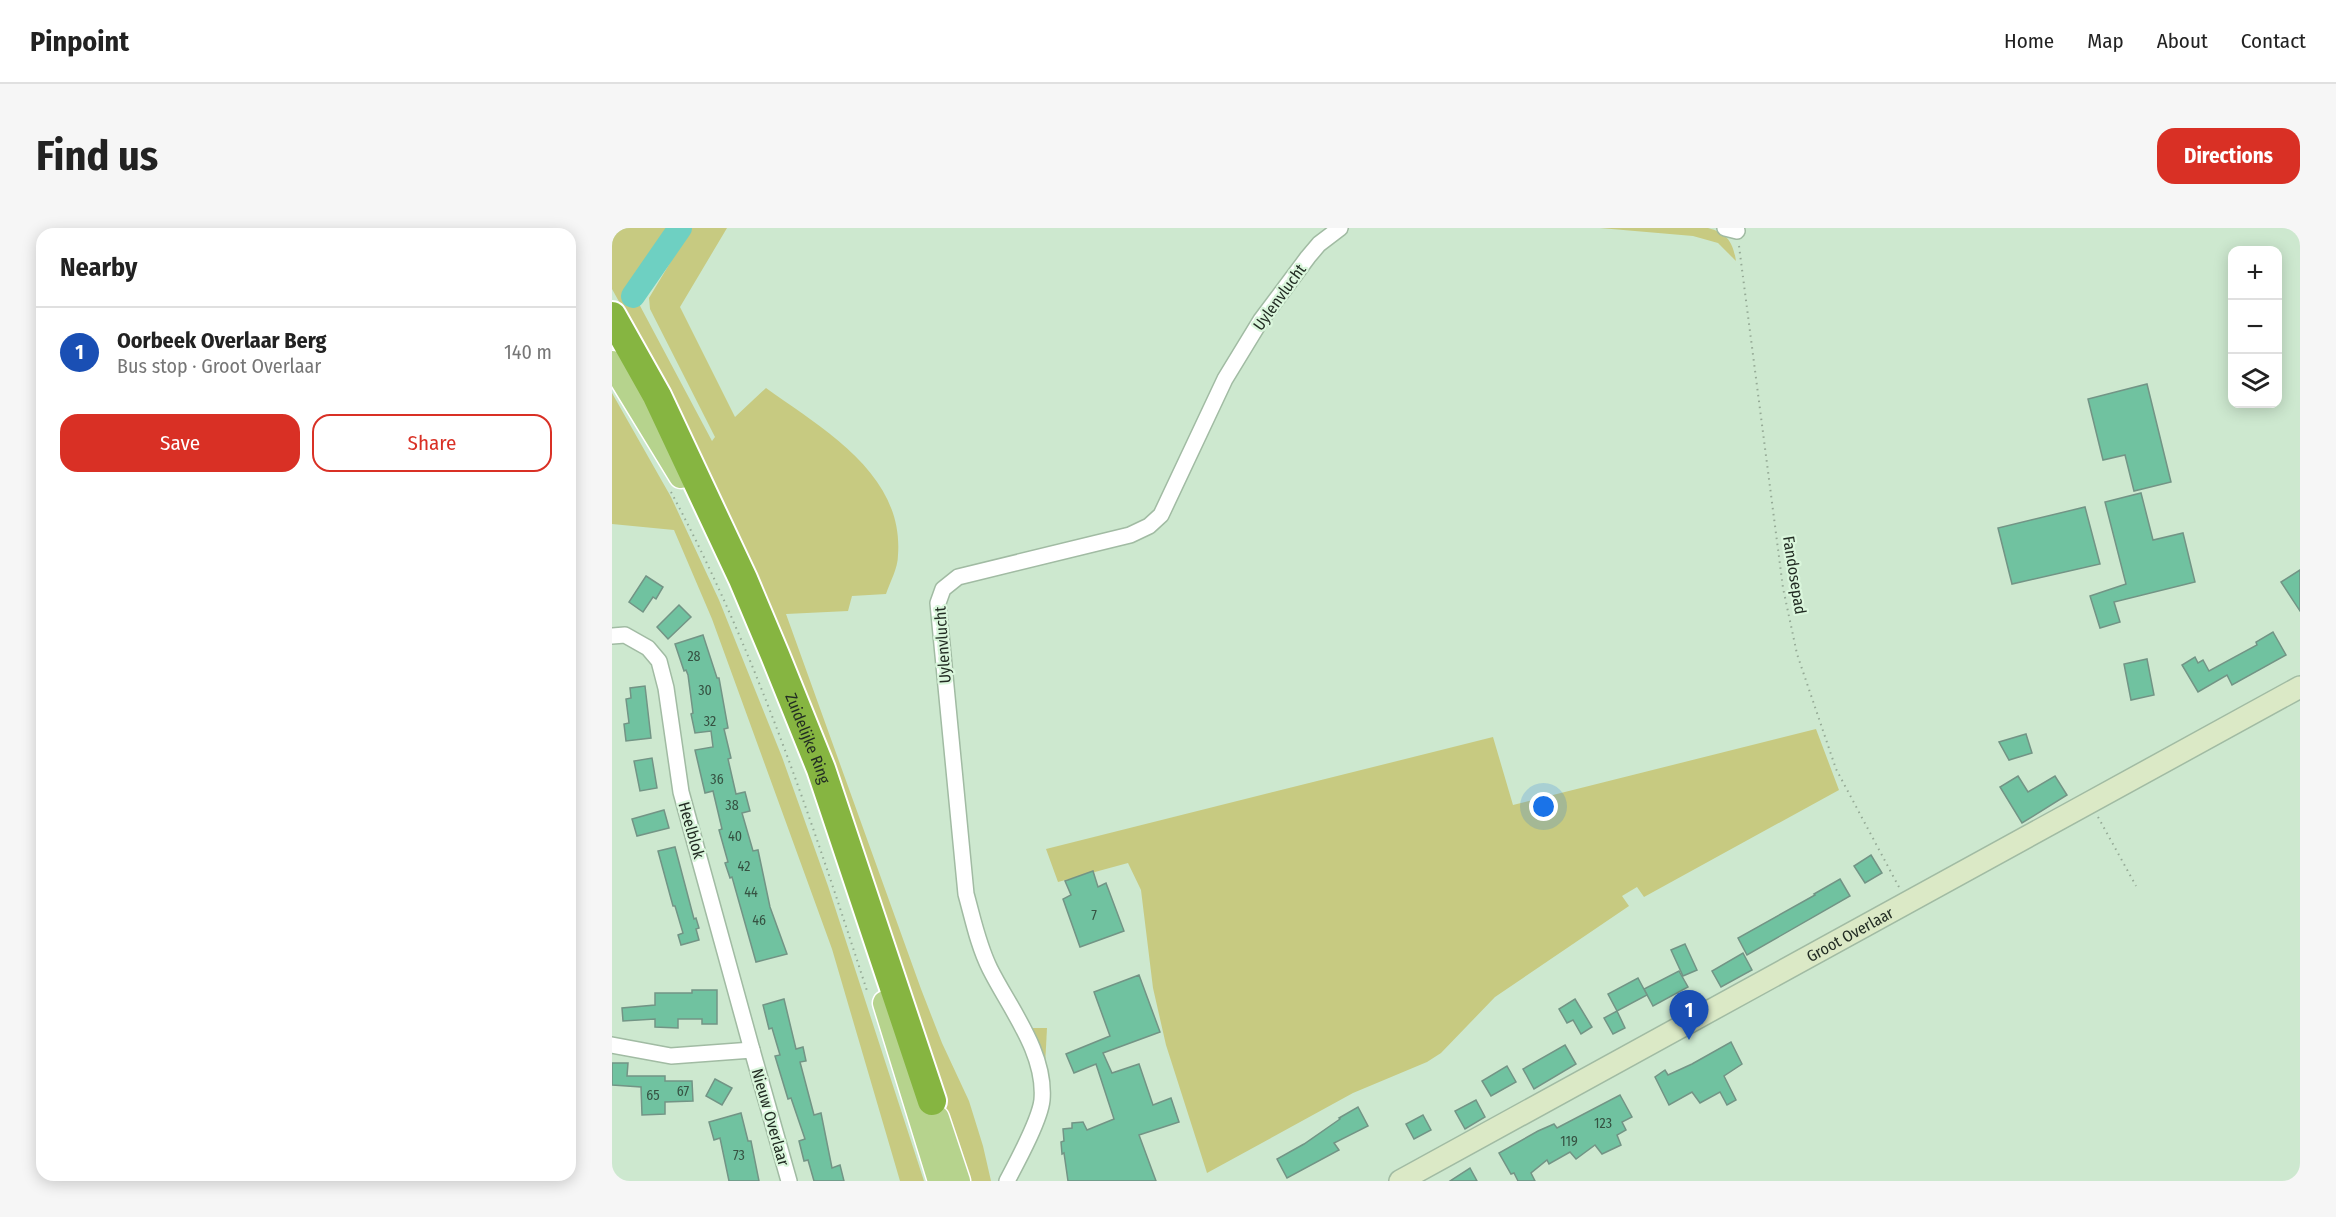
<!DOCTYPE html>
<html lang="en">
<head>
<meta charset="utf-8">
<style>
	body { margin:0; font-family:"Fira Sans Condensed",sans-serif; background:#f6f6f6; color:#222 }
	.controls { position:absolute; right:18px; top:18px; display:grid; overflow:hidden; border-radius:12px; box-shadow:0 3px 15px #0003 }
	.controls button { width:54px; height:54px; display:grid; place-items:center; padding:0; border:0; border-bottom:2px solid #e0e0e0; background:#fff; color:#222; font:30px sans-serif }
	.you { position:absolute; left:932px; top:579px; width:21px; height:21px; margin:-15px; border:4px solid #fff; border-radius:50%; background:#1a73e8; box-shadow:0 0 0 9px #1a73e833 }
	.badge { display:grid; place-items:center; width:39px; height:39px; border-radius:50%; background:#d93025; color:#fff; font-size:20px; font-weight:700 }
	.pin { position:absolute; translate:-50% -50px; filter:drop-shadow(0 2px 3px #0008) }
	.pin::after { content:''; position:absolute; top:32px; width:21px; height:18px; background:inherit; clip-path:polygon(0 0,100% 0,50% 100%) }
	.list { margin:0; padding:0; list-style:none }
	h2 { display:flex; justify-content:space-between; align-items:center; height:78px; margin:0; padding:0 24px; font-size:26px }
	h2 small { font-size:20px; font-weight:400; color:#767676 }
	.list li { display:grid; grid-template-columns:39px 1fr auto; gap:18px; align-items:center; box-sizing:border-box; height:90px; padding:0 24px; border-top:2px solid #e0e0e0 }
	.list b { display:block; font-size:22px; white-space:nowrap }
	.list p { margin:0; font-size:20px; white-space:nowrap; color:#767676 }
	.list em { font-size:20px; font-style:normal; color:#767676 }
	.actions { display:flex; gap:12px; padding:18px 24px }
	.actions a { flex:1; padding:14px 0; border:2px solid #d93025; border-radius:18px; text-align:center; font-size:21px; color:#d93025 }
	.actions .main { background:#d93025; color:#fff }
	.icon { flex:none; width:33px; height:33px; fill:none; stroke:currentColor; stroke-width:2; stroke-linecap:round; stroke-linejoin:round }
	.map { position:relative; flex:none; width:1688px; height:953px; overflow:hidden; border-radius:18px }
	header { display:flex; align-items:center; gap:36px; box-sizing:border-box; height:84px; padding:0 30px; background:#fff; border-bottom:2px solid #e0e0e0 }
	header strong { font-size:28px }
	nav { display:flex; gap:33px; margin-inline-start:auto; font-size:21px }
	.intro { display:flex; align-items:center; justify-content:space-between; box-sizing:border-box; height:144px; padding:0 36px }
	h1 { margin:0; font-size:42px }
	.button { padding:15px 27px; border-radius:18px; background:#d93025; color:#fff; font-size:21px; font-weight:700 }
	main { display:flex; gap:36px; padding:0 36px }
	aside { flex:1; background:#fff; border-radius:18px; box-shadow:0 3px 15px #0003 }
	.map>svg:first-child { display:block }
	.green { fill:#c7ca81 }
	.lines { fill:none; stroke-linecap:round; stroke-linejoin:round }
	.river { stroke:#6ed0c2; stroke-width:24 }
	.building { fill:#70c2a0; stroke:#729485; stroke-width:1.5 }
	.street-casing { stroke:#a1bba3; stroke-width:18 }
	.secondary-casing { stroke:#a1bba3; stroke-width:24 }
	.primary-casing { stroke:#fff; stroke-width:27 }
	.highway-casing { stroke:#fff; stroke-width:32 }
	.path { stroke:#95aa96; stroke-width:2; stroke-dasharray:1.5 4.5; stroke-linecap:butt }
	.street { stroke:#fff; stroke-width:15 }
	.secondary { stroke:#dbe9c6; stroke-width:21 }
	.primary { stroke:#b6d38d; stroke-width:24 }
	.highway { stroke:#86b541; stroke-width:28 }
	.labels { text-anchor:middle; stroke-width:4.5; stroke-linejoin:round; paint-order:stroke }
	.number-label { font-size:14px; fill:#365242 }
	.street-label { font-size:16px; fill:#222c23; stroke:#daf6dc }
</style>
</head>
<body>
<header>
<strong>Pinpoint</strong>
<nav><a>Home</a><a>Map</a><a>About</a><a>Contact</a></nav>
</header>
<div class="intro"><h1>Find us</h1><a class="button">Directions</a></div>
<main>
<aside>
<h2>Nearby<small></small></h2>
<ul class="list">
<li><span class="badge" style="background:#1a4fb4">1</span><div><b>Oorbeek Overlaar Berg</b><p>Bus stop · Groot Overlaar</p></div><em>140 m</em></li>
</ul>
<div class="actions"><a class="main">Save</a><a>Share</a></div>
</aside>
<div class="map">
<svg width="1688" height="953" viewBox="0 0 1688 953">
	<rect width="100%" height="100%" fill="#cde8cf"/>
	<!-- green -->
	<g class="green">
		<path d="M 0,0 L 59,0 L 18,59 L 100,213 L 103,209 L 38,81 L 37,70 L 79,0 L 115,0 L 68,79 L 123,189 L 154,160 C 211,201 292,246 286,327 C 286,340 278,354 274,366 L 240,368 L 236,383 L 174,386 L 309,761 L 330,815 L 357,873 L 371,918 L 379,953 L 357,953 L 243,604 L 70,187 L 0,61 Z"/>
		<path d="M 988,0 L 1096,0 C 1115,5 1121,14 1124,33 L 1106,15 L 1081,8 Z"/>
		<path d="M 0,165 L 59,269 L 107,372 L 170,529 L 216,658 L 312,953 L 288,953 L 220,721 L 100,391 L 62,302 L 0,296 Z"/>
		<path d="M 1204,501 L 1227,562 L 1032,669 L 1025,659 L 1010,668 L 1017,678 L 883,769 L 829,825 L 815,834 L 741,865 L 595,945 L 554,817 L 541,760 L 529,662 L 516,635 L 446,654 L 434,621 L 881,509 L 901,577 Z"/>
		<path d="M 420,800 L 435,800 L 433,838 Z"/>
	</g>
	<g class="lines">
		<!-- river -->
		<path class="river" d="M 21,68 L 68,0"/>
	</g>
	<!-- building -->
	<g class="building">
		<path d="M 1535,156 L 1559,254 L 1522,263 L 1513,227 L 1491,232 L 1476,171 Z"/>
		<path d="M 1529,265 L 1541,312 L 1571,305 L 1583,354 L 1502,374 L 1508,394 L 1488,400 L 1478,368 L 1514,356 L 1493,274 Z"/>
		<path d="M 1473,279 L 1488,336 L 1400,356 L 1386,300 Z"/>
		<path d="M 1688,342 L 1688,383 L 1669,354 Z"/>
		<path d="M 34,348 L 51,359 L 44,371 L 41,369 L 31,384 L 17,374 Z"/>
		<path d="M 67,377 L 79,389 L 56,411 L 45,399 Z"/>
		<path d="M 1661,404 L 1674,427 L 1620,457 L 1615,447 L 1586,464 L 1570,437 L 1583,429 L 1586,435 L 1591,432 L 1597,443 L 1645,417 L 1644,414 Z"/>
		<path d="M 91,407 L 105,450 L 107,450 L 116,500 L 112,501 L 119,530 L 116,531 L 124,566 L 133,564 L 138,583 L 130,585 L 141,623 L 146,622 L 158,679 L 175,726 L 144,734 L 120,649 L 118,650 L 113,635 L 116,634 L 107,602 L 110,601 L 101,563 L 93,565 L 83,522 L 101,519 L 99,503 L 83,505 L 79,486 L 81,485 L 76,447 L 74,442 L 72,443 L 63,416 Z"/>
		<path d="M 1535,431 L 1542,467 L 1519,472 L 1512,436 Z"/>
		<path d="M 33,458 L 39,510 L 14,513 L 12,496 L 17,495 L 14,471 L 19,470 L 18,460 Z"/>
		<path d="M 1414,506 L 1420,525 L 1397,532 L 1387,514 Z"/>
		<path d="M 40,530 L 45,560 L 28,563 L 22,533 Z"/>
		<path d="M 1406,548 L 1416,564 L 1443,548 L 1455,567 L 1410,595 L 1388,559 Z"/>
		<path d="M 52,582 L 57,600 L 25,608 L 20,591 Z"/>
		<path d="M 63,619 L 82,691 L 84,690 L 87,700 L 84,701 L 87,712 L 69,717 L 66,707 L 71,705 L 63,678 L 61,678 L 46,623 Z"/>
		<path d="M 1259,627 L 1270,645 L 1253,655 L 1242,638 Z"/>
		<path d="M 481,643 L 486,659 L 494,655 L 512,703 L 468,719 L 451,671 L 459,667 L 453,653 Z"/>
		<path d="M 1228,651 L 1238,668 L 1135,727 L 1126,710 L 1203,667 L 1202,666 Z"/>
		<path d="M 1073,716 L 1085,742 L 1071,748 L 1059,722 Z"/>
		<path d="M 1131,725 L 1140,742 L 1109,759 L 1100,743 Z"/>
		<path d="M 1067,743 L 1076,759 L 1041,778 L 1032,761 Z"/>
		<path d="M 527,747 L 548,804 L 491,825 L 500,845 L 527,836 L 541,877 L 559,870 L 567,894 L 527,907 L 544,953 L 456,953 L 452,925 L 450,926 L 449,914 L 452,913 L 451,901 L 460,900 L 460,895 L 471,894 L 475,902 L 502,891 L 484,836 L 462,845 L 454,826 L 498,808 L 482,764 Z"/>
		<path d="M 1026,750 L 1035,767 L 1005,783 L 996,766 Z"/>
		<path d="M 80,762 L 105,762 L 105,796 L 90,796 L 90,791 L 66,791 L 66,800 L 43,799 L 43,791 L 11,793 L 10,780 L 43,777 L 43,765 L 80,765 Z"/>
		<path d="M 172,771 L 184,821 L 191,819 L 194,833 L 188,834 L 202,887 L 209,885 L 220,940 L 228,937 L 232,953 L 202,953 L 196,932 L 192,933 L 187,913 L 193,911 L 179,870 L 176,871 L 163,828 L 168,827 L 160,800 L 157,801 L 151,777 Z"/>
		<path d="M 963,771 L 980,799 L 969,806 L 961,792 L 955,795 L 947,781 Z"/>
		<path d="M 1005,783 L 1013,800 L 1001,806 L 992,790 Z"/>
		<path d="M 1119,814 L 1130,836 L 1112,848 L 1124,872 L 1115,877 L 1108,864 L 1088,875 L 1080,864 L 1057,877 L 1043,849 L 1053,842 L 1056,847 L 1080,836 Z"/>
		<path d="M 953,817 L 964,836 L 922,861 L 911,841 Z"/>
		<path d="M 0,835 L 16,835 L 15,848 L 53,848 L 53,853 L 80,853 L 81,873 L 53,874 L 53,886 L 30,887 L 29,859 L 0,857 Z"/>
		<path d="M 895,838 L 904,854 L 879,868 L 870,853 Z"/>
		<path d="M 103,851 L 120,860 L 110,877 L 94,868 Z"/>
		<path d="M 1008,867 L 1020,889 L 1010,894 L 1014,902 L 1005,907 L 1009,917 L 990,926 L 983,917 L 964,931 L 958,924 L 937,936 L 935,932 L 919,945 L 923,953 L 906,953 L 902,945 L 899,946 L 887,925 L 926,903 L 942,896 L 945,900 Z"/>
		<path d="M 864,872 L 873,889 L 853,901 L 843,883 Z"/>
		<path d="M 746,879 L 756,898 L 722,915 L 727,922 L 675,950 L 665,931 L 692,916 L 728,891 L 727,890 Z"/>
		<path d="M 129,885 L 136,913 L 139,913 L 147,953 L 117,953 L 108,910 L 102,912 L 97,894 Z"/>
		<path d="M 811,887 L 819,902 L 802,911 L 794,896 Z"/>
		<path d="M 858,940 L 865,953 L 838,953 Z"/>
	</g>
	<g class="lines">
		<defs>
			<g id="street">
				<path d="M 1113,0 L 1125,3"/>
				<path d="M 0,408 L 13,407 L 36,420 L 47,433 L 54,460 L 69,564 L 140,822"/>
				<path d="M 0,817 L 59,828 L 140,822 L 177,953"/>
				<path d="M 395,953 C 405,934 428,892 430,872 C 434,825 398,781 378,741 C 366,717 361,691 354,666 L 326,375 L 331,361 L 346,349 L 518,307 L 537,298 L 549,287 L 613,151 L 649,92 L 696,29 L 707,16 L 728,0"/>
			</g>
			<g id="secondary">
				<path id="s1" d="M 788,953 L 1688,459"/>
			</g>
			<g id="primary">
				<path d="M 0,135 L 69,248"/>
				<path d="M 273,775 L 328,953"/>
				<path d="M 325,890 L 346,953"/>
			</g>
			<g id="highway">
				<path id="s2" d="M 0,88 L 45,168 L 131,351 L 163,427 L 209,541 L 320,873"/>
			</g>
		</defs>
		<!-- street casing -->
		<use href="#street" class="street-casing"/>
		<!-- secondary casing -->
		<use href="#secondary" class="secondary-casing"/>
		<!-- primary casing -->
		<use href="#primary" class="primary-casing"/>
		<!-- highway casing -->
		<use href="#highway" class="highway-casing"/>
		<!-- path -->
		<g class="path">
			<path d="M 1127,18 L 1171,360 L 1185,426 L 1224,541 L 1288,661"/>
			<path d="M 59,264 C 144,423 201,596 256,766"/>
			<path d="M 1486,589 L 1524,658"/>
		</g>
		<!-- street -->
		<use href="#street" class="street"/>
		<!-- secondary -->
		<use href="#secondary" class="secondary"/>
		<!-- primary -->
		<use href="#primary" class="primary"/>
		<!-- highway -->
		<use href="#highway" class="highway"/>
	</g>
	<g class="labels">
		<!-- number labels -->
		<g class="number-label">
			<text x="82" y="433">28</text>
			<text x="93" y="467">30</text>
			<text x="98" y="498">32</text>
			<text x="105" y="556">36</text>
			<text x="120" y="582">38</text>
			<text x="123" y="613">40</text>
			<text x="132" y="643">42</text>
			<text x="139" y="669">44</text>
			<text x="482" y="692">7</text>
			<text x="147" y="697">46</text>
			<text x="71" y="868">67</text>
			<text x="41" y="872">65</text>
			<text x="991" y="900">123</text>
			<text x="957" y="918">119</text>
			<text x="127" y="932">73</text>
		</g>
		<!-- street labels -->
		<g class="street-label">
			<text transform="translate(667 69) rotate(-54)" y="6">Uylenvlucht</text>
			<text transform="translate(1183 347) rotate(81)" y="6">Fandosepad</text>
			<text transform="translate(330 417) rotate(-94)" y="6">Uylenvlucht</text>
			<text dy="6" stroke="none"><textPath href="#s2" startOffset="466">Zuidelijke Ring</textPath></text>
			<text transform="translate(80 602) rotate(74)" y="6">Heelblok</text>
			<text dy="6" stroke="none"><textPath href="#s1" startOffset="513">Groot Overlaar</textPath></text>
			<text transform="translate(159 889) rotate(74)" y="6">Nieuw Overlaar</text>
		</g>
	</g>
</svg>
<div class="controls">
<button>+</button>
<button>−</button>
<button><svg class="icon" aria-label="layers" viewBox="0 0 24 24"><path d="M12 4l9 5-9 5-9-5zM3 14l9 5 9-5"/></svg></button>
</div>
<div class="you"></div>
<div class="pin badge" style="left:1077px;top:812px;background:#1a4fb4">1</div>
</div>
</main>
</body>
</html>
